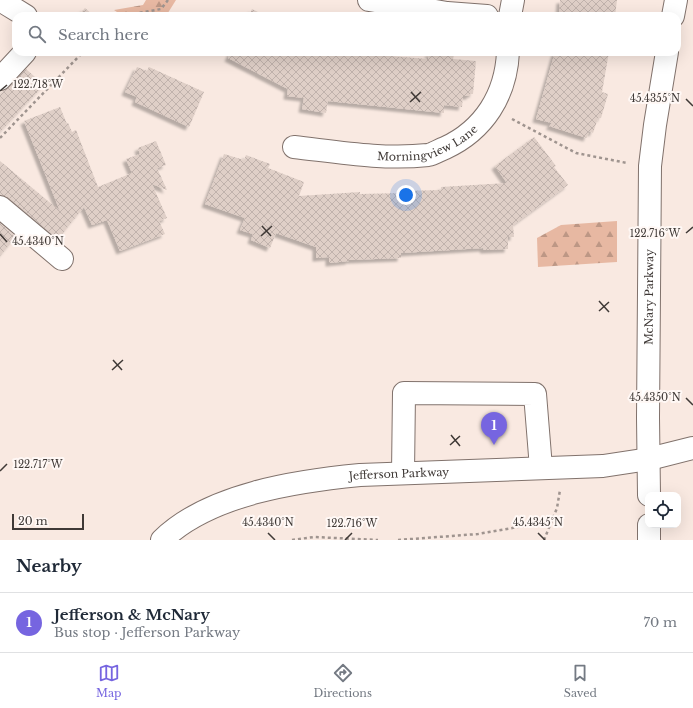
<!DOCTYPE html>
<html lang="en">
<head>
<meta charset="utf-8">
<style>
	body { margin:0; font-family:"Libre Baskerville",serif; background:#f6f6f7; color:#1f2937 }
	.controls { position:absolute; right:12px; bottom:12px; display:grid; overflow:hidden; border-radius:8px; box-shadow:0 4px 16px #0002 }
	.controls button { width:36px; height:36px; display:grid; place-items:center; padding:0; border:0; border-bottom:1px solid #e0e1e3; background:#fff; color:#1f2937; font:20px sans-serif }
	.scale { position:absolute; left:12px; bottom:10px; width:72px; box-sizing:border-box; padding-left:4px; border:2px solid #3f3936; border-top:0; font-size:11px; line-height:14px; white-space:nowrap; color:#3f3936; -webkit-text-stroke:3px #fff8f5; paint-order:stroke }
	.you { position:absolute; left:406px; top:195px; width:14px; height:14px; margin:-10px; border:3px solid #fff; border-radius:50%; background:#1a73e8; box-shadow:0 0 0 6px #1a73e833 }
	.badge { display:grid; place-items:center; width:26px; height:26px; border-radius:50%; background:#7665e0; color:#fff; font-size:13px; font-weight:700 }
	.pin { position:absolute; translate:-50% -33px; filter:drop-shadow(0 1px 2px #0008) }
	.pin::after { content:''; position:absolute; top:21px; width:14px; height:12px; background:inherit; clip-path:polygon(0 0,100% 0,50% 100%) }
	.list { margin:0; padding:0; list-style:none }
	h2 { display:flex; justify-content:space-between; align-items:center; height:52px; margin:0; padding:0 16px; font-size:17px }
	h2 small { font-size:13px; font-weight:400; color:#747a83 }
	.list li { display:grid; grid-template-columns:26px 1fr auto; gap:12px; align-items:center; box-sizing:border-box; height:60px; padding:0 16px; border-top:1px solid #e0e1e3 }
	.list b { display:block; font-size:15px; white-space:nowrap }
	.list p { margin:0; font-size:13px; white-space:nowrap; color:#747a83 }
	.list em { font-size:13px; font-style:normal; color:#747a83 }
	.icon { flex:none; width:22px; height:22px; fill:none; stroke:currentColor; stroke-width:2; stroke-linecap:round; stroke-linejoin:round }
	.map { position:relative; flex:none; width:693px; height:540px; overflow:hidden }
	.search { position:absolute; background:#fff; box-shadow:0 4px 16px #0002; left:12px; right:12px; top:12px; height:44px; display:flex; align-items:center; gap:10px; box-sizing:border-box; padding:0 14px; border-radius:12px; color:#747a83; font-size:15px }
	.sheet { height:112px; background:#fff }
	nav { display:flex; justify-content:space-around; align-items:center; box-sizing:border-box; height:56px; border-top:1px solid #e0e1e3; background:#fff; font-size:11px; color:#747a83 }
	nav a { display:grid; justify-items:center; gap:2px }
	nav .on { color:#7665e0 }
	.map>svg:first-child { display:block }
	.forest { fill:url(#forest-firs) }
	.building { fill:url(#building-cross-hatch); filter:url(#shadow) }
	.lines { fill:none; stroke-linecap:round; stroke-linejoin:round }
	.minor-casing { stroke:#81726c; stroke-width:24 }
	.path { stroke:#9f948f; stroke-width:2.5; stroke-dasharray:3 3; stroke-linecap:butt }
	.minor { stroke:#fff; stroke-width:22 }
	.ticks { fill:none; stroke:#3f3936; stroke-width:1.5 }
	.labels { text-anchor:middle; stroke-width:4; stroke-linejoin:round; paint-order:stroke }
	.street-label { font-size:11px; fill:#3f3936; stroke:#fff8f5 }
	.ticks-label { font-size:10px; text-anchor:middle; fill:#3f3936; stroke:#fff8f5; stroke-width:4; stroke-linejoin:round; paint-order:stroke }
</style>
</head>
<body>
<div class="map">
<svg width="693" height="540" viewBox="0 0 693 540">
	<defs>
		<pattern id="forest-firs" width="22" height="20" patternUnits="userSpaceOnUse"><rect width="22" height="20" fill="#e7b8a2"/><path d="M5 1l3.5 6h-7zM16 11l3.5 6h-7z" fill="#bd9785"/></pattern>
		<pattern id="building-cross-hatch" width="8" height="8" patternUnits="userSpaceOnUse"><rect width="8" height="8" fill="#dfcfc7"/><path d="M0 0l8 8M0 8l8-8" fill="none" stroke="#c0b2ac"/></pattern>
		<filter id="shadow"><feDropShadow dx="-3.5" dy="3.5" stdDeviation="1" flood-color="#0004"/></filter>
	</defs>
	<rect width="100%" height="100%" fill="#f9e9e1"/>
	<!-- forest -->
	<g class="forest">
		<path d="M 146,0 L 176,0 L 166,16 L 123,16 L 114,10 L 143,5 Z"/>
		<path d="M 617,221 L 617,262 L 538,267 L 537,238 L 561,225 Z"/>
	</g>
	<!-- building -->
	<g class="building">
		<path d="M 560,0 L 617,0 L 615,16 L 559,16 Z"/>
		<path d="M 85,8 L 94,16 L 78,16 Z"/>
		<path d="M 252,9 L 266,16 L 249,16 Z"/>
		<path d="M 231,52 L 390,52 L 390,56 L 428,59 L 429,53 L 454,55 L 453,59 L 476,61 L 473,94 L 470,94 L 470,96 L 463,96 L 462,107 L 444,105 L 444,113 L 328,101 L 326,113 L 302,109 L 304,98 L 287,96 L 288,89 L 228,58 Z"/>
		<path d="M 555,52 L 609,52 L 602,92 L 608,94 L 601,118 L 598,118 L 593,133 L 589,131 L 587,138 L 549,126 L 552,123 L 536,119 Z"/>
		<path d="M 137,67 L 147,71 L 149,67 L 204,92 L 189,127 L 135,102 L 137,97 L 125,92 Z"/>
		<path d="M 26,69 L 44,85 L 0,132 L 0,95 Z"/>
		<path d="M 60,107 L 67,124 L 68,123 L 72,132 L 76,130 L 98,187 L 132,173 L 126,159 L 140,154 L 138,148 L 156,141 L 166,165 L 157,168 L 167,190 L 152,184 L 167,218 L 159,221 L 165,234 L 120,251 L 107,220 L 92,225 L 84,207 L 58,239 L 8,197 L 0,195 L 0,161 L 60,211 L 24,121 Z"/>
		<path d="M 534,137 L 556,166 L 554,167 L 568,185 L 513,225 L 514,237 L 508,237 L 508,249 L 484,250 L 483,248 L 401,253 L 401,258 L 349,260 L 349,261 L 329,263 L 329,257 L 316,258 L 316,247 L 276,233 L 270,248 L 251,240 L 253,234 L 240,230 L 245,218 L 205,204 L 224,154 L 244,160 L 246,155 L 270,164 L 268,168 L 304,182 L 299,196 L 360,192 L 360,194 L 403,193 L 403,191 L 441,190 L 441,187 L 507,183 L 495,166 Z"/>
		<path d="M 0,223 L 16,237 L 0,256 Z"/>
	</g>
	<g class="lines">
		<defs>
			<g id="minor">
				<path d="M 0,0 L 26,16"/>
				<path d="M 369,0 L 447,13 L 487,16"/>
				<path d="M 510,16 L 513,0"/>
				<path d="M 673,16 L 676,0"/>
				<path d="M 0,79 L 25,52"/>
				<path id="s1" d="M 294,147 C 338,152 383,160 428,155 C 434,154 439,150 445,148 C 484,130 506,95 508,52"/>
				<path d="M 0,207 L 62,259"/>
				<path d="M 403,473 L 404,393 L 535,394 L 541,468"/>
				<path id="s2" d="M 649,495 L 648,418 L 650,166 L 655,125 L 667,52"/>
				<path d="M 649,525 L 649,540"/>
				<path id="s3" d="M 162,540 C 209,494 297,481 360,475 L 603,466 L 649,459 L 693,448"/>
			</g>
		</defs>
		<!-- minor casing -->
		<use href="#minor" class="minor-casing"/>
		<!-- path -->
		<g class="path">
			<path d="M 122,16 L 161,9 L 168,0"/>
			<path d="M 512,119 L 576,153 L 627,163"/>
			<path d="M 0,138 L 83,52"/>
			<path d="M 292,540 L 314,537 L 378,540"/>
			<path d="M 398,540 L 478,534 L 552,521"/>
			<path d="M 544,540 L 557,508 L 560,490"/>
		</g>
		<!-- minor -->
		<use href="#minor" class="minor"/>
	</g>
	<!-- ticks -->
	<path class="ticks" d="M 0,91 L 7,85M 411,92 L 420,102M 686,99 L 693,106M 410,102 L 421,92M 262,226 L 271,236M 686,233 L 693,227M 0,234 L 7,242M 261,236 L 272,226M 599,301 L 609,312M 599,311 L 609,302M 113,360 L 122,370M 112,370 L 123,360M 686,398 L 693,405M 451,435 L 460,446M 450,445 L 460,436M 0,471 L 7,464M 268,533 L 275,540M 538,533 L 545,540M 345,540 L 352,533"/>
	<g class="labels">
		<!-- street labels -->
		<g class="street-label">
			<text dy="4" stroke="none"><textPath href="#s1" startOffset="137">Morningview Lane</textPath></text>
			<text dy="4" stroke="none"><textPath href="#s2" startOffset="198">McNary Parkway</textPath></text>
			<text dy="4" stroke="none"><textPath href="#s3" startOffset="251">Jefferson Parkway</textPath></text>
		</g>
	</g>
	<g class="ticks-label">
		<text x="38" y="88">122.718°W</text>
		<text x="655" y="102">45.4355°N</text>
		<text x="655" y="237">122.716°W</text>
		<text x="38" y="245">45.4340°N</text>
		<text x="655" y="401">45.4350°N</text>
		<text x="38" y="468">122.717°W</text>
		<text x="268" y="526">45.4340°N</text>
		<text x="538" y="526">45.4345°N</text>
		<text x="352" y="527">122.716°W</text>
	</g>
</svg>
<div class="controls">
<button><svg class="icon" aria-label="locate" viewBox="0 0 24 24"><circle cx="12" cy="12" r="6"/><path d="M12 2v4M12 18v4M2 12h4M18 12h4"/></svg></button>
</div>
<div class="scale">20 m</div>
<div class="you"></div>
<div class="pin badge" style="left:494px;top:445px">1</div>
<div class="search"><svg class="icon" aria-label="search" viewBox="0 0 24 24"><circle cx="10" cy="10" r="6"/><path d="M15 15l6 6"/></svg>Search here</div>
</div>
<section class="sheet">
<h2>Nearby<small></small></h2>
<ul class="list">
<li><span class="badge">1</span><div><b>Jefferson &amp; McNary</b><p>Bus stop · Jefferson Parkway</p></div><em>70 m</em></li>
</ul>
</section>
<nav>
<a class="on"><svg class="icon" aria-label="map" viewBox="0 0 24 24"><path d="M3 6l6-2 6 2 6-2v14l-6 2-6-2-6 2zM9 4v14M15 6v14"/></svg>Map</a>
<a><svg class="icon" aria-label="directions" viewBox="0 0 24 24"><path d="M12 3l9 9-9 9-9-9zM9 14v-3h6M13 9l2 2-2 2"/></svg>Directions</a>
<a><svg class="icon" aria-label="saved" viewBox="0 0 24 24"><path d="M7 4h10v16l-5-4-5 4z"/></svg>Saved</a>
</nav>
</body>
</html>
